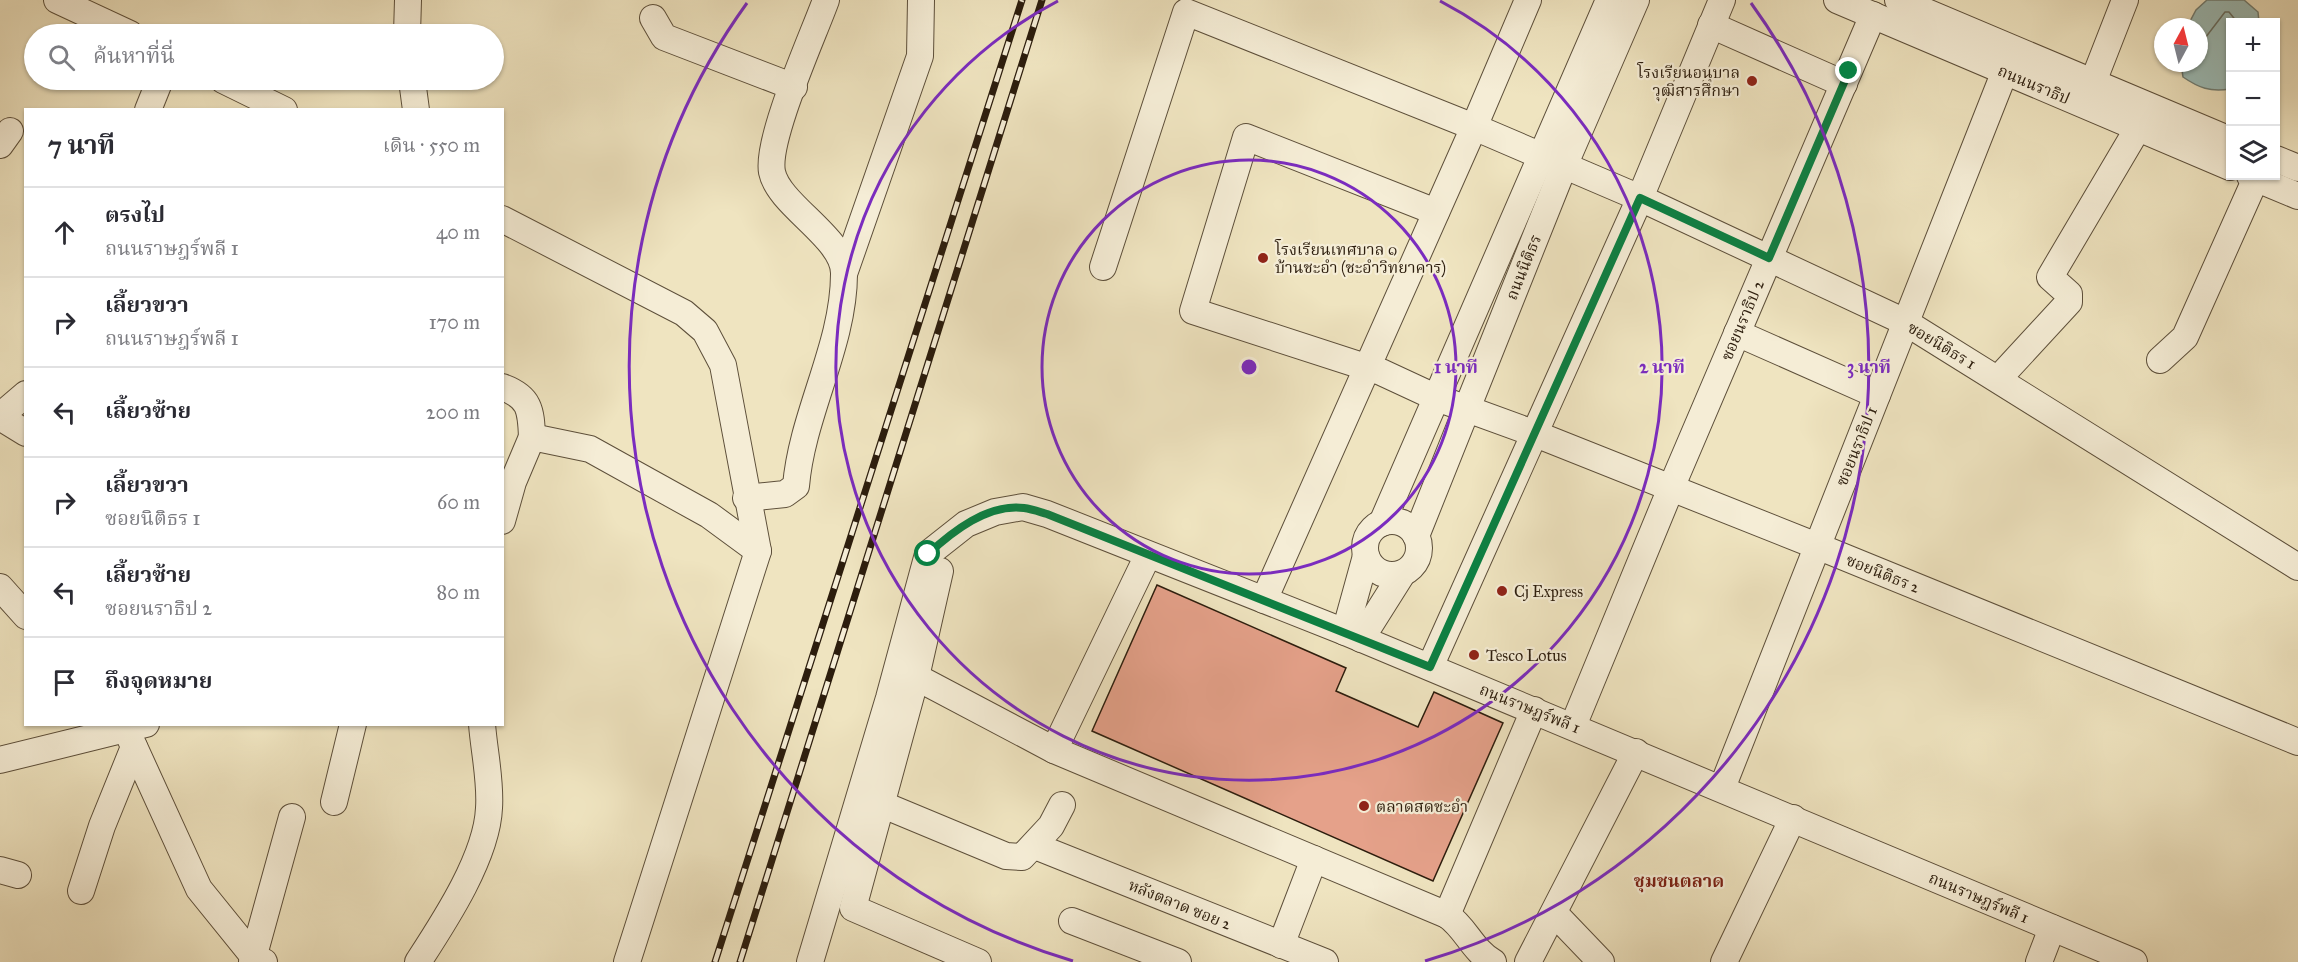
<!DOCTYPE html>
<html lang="th">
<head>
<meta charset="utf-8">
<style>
	body { margin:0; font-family:"IM FELL Great Primer","Noto Serif Thai",serif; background:#f7f7f7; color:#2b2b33 }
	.controls { position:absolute; right:18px; top:18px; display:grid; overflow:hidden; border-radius:0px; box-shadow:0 2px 4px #0004 }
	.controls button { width:54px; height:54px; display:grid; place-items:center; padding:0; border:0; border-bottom:2px solid #e1e1e2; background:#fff; color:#2b2b33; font:30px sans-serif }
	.compass { position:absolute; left:2154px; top:18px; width:54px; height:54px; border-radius:50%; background:#fff; box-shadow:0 2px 4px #0004; rotate:7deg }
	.stop { position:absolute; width:18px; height:18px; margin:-14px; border:4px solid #0b8043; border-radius:50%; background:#fff }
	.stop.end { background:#0b8043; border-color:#fff; box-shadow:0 2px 6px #0008 }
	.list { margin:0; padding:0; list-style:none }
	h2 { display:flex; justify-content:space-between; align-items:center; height:78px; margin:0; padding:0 24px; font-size:26px }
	h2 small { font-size:20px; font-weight:400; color:#7c7c81 }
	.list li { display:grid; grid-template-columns:39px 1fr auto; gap:18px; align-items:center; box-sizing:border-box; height:90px; padding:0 24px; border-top:2px solid #e1e1e2 }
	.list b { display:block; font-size:22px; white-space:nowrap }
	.list p { margin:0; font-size:20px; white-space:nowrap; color:#7c7c81 }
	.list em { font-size:20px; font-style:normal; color:#7c7c81 }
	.icon { flex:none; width:33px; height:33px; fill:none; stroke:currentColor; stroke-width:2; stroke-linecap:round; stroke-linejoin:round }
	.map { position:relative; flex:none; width:2298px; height:962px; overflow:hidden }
	.search { position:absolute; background:#fff; box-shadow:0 2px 4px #0004; left:24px; top:24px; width:480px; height:66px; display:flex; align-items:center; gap:15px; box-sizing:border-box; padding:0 21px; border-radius:33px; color:#7c7c81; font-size:22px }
	.panel { position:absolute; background:#fff; box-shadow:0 2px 4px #0004; left:24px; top:108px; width:480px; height:618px; border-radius:0px }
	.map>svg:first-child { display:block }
	.water { fill:#9bbdb9; stroke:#6f7d74; stroke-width:1.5 }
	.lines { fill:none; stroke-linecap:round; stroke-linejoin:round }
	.shore { stroke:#646d63; stroke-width:1.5 }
	.building { fill:#e5a18a; stroke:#2c1d0d; stroke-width:1.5 }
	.minor-casing { stroke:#5d4f3a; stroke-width:28 }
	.minor { stroke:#f5edd6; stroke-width:26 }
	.rail-casing { stroke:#2c1d0d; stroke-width:7 }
	.rail { stroke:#f5edd6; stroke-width:4.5; stroke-dasharray:14; stroke-linecap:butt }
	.route { stroke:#0b8043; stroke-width:8 }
	.ring { fill:none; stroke:#7b2cbf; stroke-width:3 }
	.poi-dot { fill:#8f2418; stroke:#f5edd6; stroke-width:2 }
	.labels { text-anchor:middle; stroke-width:4.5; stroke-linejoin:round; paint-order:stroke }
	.poi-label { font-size:16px; fill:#2c1d0d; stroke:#f5edd6; text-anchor:start }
	.street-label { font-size:16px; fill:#2c1d0d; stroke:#f5edd6 }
	.neighbourhood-label { font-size:18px; font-weight:bold; fill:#7a1f14; stroke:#f5edd6 }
	.centre { fill:#7b2cbf; stroke:#f5edd6; stroke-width:3 }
	.ring-label { font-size:18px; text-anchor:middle; font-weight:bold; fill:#7b2cbf; stroke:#f5edd6; stroke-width:4.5; stroke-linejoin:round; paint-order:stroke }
</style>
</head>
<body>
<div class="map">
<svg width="2298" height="962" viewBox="0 0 2298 962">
	<rect width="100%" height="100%" fill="#efe4c0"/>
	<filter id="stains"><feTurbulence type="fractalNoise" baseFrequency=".00333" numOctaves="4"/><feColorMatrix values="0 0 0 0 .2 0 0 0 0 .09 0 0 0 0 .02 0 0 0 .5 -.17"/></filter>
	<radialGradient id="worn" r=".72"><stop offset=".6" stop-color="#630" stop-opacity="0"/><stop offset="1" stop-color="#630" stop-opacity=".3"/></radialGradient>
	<!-- water -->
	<path class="water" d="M 2207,0 L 2244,0 L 2258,12 L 2259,22 L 2230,22 L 2230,89 C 2210,92 2199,88 2183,77 L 2181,63 L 2199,63 L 2199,27 L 2187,27 L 2196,10 Z"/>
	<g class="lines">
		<!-- shore -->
		<path class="shore" d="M 2199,46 L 2225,12 L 2229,12 L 2237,22"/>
	</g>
	<!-- building -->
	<path class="building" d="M 1157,585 L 1346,668 L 1336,691 L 1418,727 L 1434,692 L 1503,723 L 1433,881 L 1092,731 Z"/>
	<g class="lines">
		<defs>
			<g id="minor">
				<path d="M 57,0 L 130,34"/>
				<path d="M 1837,0 L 2230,167"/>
				<path d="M 1898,0 L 2230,140"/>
				<path d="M 653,18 L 664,37 L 794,87"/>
				<path d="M 1711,25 L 1844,84"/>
				<path d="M 407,34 L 408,0"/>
				<path d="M 223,80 L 284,110"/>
				<path d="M 412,80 L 416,110"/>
				<path d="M 2093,82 L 2125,0"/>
				<path d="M 148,110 L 160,80"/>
				<path d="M 0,145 L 10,131"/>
				<path d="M 2276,159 L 2298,168"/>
				<path d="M 2250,176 L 2298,196"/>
				<path d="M 1436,212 L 1246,137 L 1193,311 L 1381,372 L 1437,398 L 1533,433 L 1817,546 L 2298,742"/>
				<path d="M 502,219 L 684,313 L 705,331 L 723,365 L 758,551 L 627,962"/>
				<path d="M 1103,267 L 1186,12 L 1474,127 L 1640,198 L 1905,322 L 2298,567"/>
				<path d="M 845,271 L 920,56 L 921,0"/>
				<path d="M 1737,333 L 1877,395"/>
				<path d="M 2160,360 L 2185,337 L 2256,178"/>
				<path d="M 1998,379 L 2069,302 L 2069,294 L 2050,277 L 2138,128"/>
				<path d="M 502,387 C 530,397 531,410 532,437"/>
				<path d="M 0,416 L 26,394"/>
				<path d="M 0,417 L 26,433"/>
				<path d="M 746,498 L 785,494 L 796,486 C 802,414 844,345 844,274 C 845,238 779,206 772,172 C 766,139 813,36 826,0"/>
				<circle cx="1392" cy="548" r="27"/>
				<path d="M 502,521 L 513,482 L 532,437 L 590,449 L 709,515 L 758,551"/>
				<path d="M 1382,523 L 1609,0"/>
				<path d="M 1416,536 L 1564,166 L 1636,0"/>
				<path d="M 1148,555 L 1054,750 L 1447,915 L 1534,710"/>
				<path d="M 940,571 L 916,677 L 853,908 L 978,962"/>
				<path d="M 0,587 L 26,616"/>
				<path d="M 1264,600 L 1474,127 L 1528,0"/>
				<path d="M 1345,632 L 1366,556"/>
				<path d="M 1361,639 L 1402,574"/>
				<path d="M 1430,667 L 1640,198 L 1722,0"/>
				<path d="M 916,677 L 1054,750"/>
				<path d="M 1573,726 L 1671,488 L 1873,15"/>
				<path d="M 126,729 L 199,889 L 254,957 L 264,962"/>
				<path d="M 0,760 L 146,724"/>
				<path d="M 1722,788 L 2005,71"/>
				<path d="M 334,802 L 353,724"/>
				<path d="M 881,804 L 1006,856 L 1022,857 L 1051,826 L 1062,805"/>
				<path d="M 1035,846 L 1325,962"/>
				<path d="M 0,870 L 18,875"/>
				<path d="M 81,891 L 102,826 L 134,747"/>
				<path d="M 1555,914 L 1601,962"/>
				<path d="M 1447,915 C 1466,928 1472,950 1493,962"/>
				<path d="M 1072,921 L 1178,962"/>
				<path d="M 1281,945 L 1314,859"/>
				<path d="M 252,962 L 292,817"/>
				<path d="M 418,962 C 444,922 487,857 489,808 C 491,781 484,751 482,724"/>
				<path d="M 810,962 L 889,698 L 928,554 L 966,524 L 995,512 L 1023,507 L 1047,514 L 1345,632 L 2134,962"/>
				<path d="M 1528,962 L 1636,752"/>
				<path d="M 1724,962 L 1793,818"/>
				<path d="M 2039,962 L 2052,928"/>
			</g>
		</defs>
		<!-- minor casing -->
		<use href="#minor" class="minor-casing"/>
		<!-- minor -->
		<use href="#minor" class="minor"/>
		<defs>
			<g id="rail">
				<path d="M 715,962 L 1022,0"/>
				<path d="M 740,962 L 1042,0"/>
			</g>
		</defs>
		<!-- rail casing -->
		<use href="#rail" class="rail-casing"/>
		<!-- rail -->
		<use href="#rail" class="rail"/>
	</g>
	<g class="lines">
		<!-- route -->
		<path class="route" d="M 928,554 C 952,532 988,503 1024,508 C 1032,509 1040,512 1047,514 L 1430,667 L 1640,198 L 1769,258 L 1849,71"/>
	</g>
	<!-- distance rings -->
	<g class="ring">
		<circle cx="1249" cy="367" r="207"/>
		<path d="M1440 1A413 413 0 1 1 1058 1"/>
		<path d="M1073 961A620 620 0 0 1 747 3M1751 3A620 620 0 0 1 1425 961"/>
	</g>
	<!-- markers -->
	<g class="poi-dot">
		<circle cx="1752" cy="81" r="6"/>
		<circle cx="1263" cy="258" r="6"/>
		<circle cx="1502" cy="591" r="6"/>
		<circle cx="1474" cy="655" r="6"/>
		<circle cx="1364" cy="806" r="6"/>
	</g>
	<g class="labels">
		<!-- poi labels -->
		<g class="poi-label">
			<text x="1740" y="78" text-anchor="end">โรงเรียนอนุบาล<tspan x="1740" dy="18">วุฒิสารศึกษา</tspan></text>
			<text x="1275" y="255">โรงเรียนเทศบาล ๑<tspan x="1275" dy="18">บ้านชะอำ (ชะอำวิทยาคาร)</tspan></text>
			<text x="1514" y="597">Cj Express</text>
			<text x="1486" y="661">Tesco Lotus</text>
			<text x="1376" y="812">ตลาดสดชะอำ</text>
		</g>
		<!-- street labels -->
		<g class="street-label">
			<text transform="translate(2034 84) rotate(23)" y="6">ถนนนราธิป</text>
			<text transform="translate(1523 267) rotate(-68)" y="6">ถนนนิติธร</text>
			<text transform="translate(1742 320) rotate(-67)" y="6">ซอยนราธิป 2</text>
			<text transform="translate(1942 345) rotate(31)" y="6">ซอยนิติธร 1</text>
			<text transform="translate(1856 446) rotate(-68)" y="6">ซอยนราธิป 1</text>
			<text transform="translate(1883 573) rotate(22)" y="6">ซอยนิติธร 2</text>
			<text transform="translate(1530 708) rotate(22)" y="6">ถนนราษฎร์พลี 1</text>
			<text transform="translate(1979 897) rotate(23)" y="6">ถนนราษฎร์พลี 1</text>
			<text transform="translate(1180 904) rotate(22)" y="6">หลังตลาด ซอย 2</text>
		</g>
		<!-- neighbourhood labels -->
		<g class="neighbourhood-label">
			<text x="1679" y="887">ชุมชนตลาด</text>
		</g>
	</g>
	<circle cx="1249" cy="367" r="9" class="centre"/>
	<g class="ring-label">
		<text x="1456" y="373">1 นาที</text>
		<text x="1662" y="373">2 นาที</text>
		<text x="1869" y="373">3 นาที</text>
	</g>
	<rect width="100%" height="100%" filter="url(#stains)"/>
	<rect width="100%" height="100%" fill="url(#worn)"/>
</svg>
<div class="controls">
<button>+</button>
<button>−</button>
<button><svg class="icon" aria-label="layers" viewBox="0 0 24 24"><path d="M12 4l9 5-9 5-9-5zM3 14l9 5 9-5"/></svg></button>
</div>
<svg class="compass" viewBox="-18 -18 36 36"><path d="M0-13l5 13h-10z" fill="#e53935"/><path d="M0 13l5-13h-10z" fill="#7c7c81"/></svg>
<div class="stop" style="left:928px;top:554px"></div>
<div class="stop end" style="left:1849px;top:71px"></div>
<div class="search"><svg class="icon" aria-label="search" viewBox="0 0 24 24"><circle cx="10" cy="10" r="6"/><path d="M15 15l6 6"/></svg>ค้นหาที่นี่</div>
<section class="panel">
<h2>7 นาที<small>เดิน · 550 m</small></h2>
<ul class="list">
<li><svg class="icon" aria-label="ahead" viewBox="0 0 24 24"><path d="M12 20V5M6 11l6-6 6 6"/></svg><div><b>ตรงไป</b><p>ถนนราษฎร์พลี 1</p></div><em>40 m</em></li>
<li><svg class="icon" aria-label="right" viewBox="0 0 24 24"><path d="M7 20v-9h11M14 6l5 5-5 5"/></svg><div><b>เลี้ยวขวา</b><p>ถนนราษฎร์พลี 1</p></div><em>170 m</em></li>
<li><svg class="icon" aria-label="left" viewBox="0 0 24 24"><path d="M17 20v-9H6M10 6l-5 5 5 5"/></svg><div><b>เลี้ยวซ้าย</b></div><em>200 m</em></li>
<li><svg class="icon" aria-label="right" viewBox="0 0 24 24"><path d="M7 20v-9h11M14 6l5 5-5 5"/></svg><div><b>เลี้ยวขวา</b><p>ซอยนิติธร 1</p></div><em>60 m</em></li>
<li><svg class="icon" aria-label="left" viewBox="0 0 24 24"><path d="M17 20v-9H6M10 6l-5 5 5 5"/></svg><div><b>เลี้ยวซ้าย</b><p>ซอยนราธิป 2</p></div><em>80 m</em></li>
<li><svg class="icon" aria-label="arrive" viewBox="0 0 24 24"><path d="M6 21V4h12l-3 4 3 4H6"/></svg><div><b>ถึงจุดหมาย</b></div></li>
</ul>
</section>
</div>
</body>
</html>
